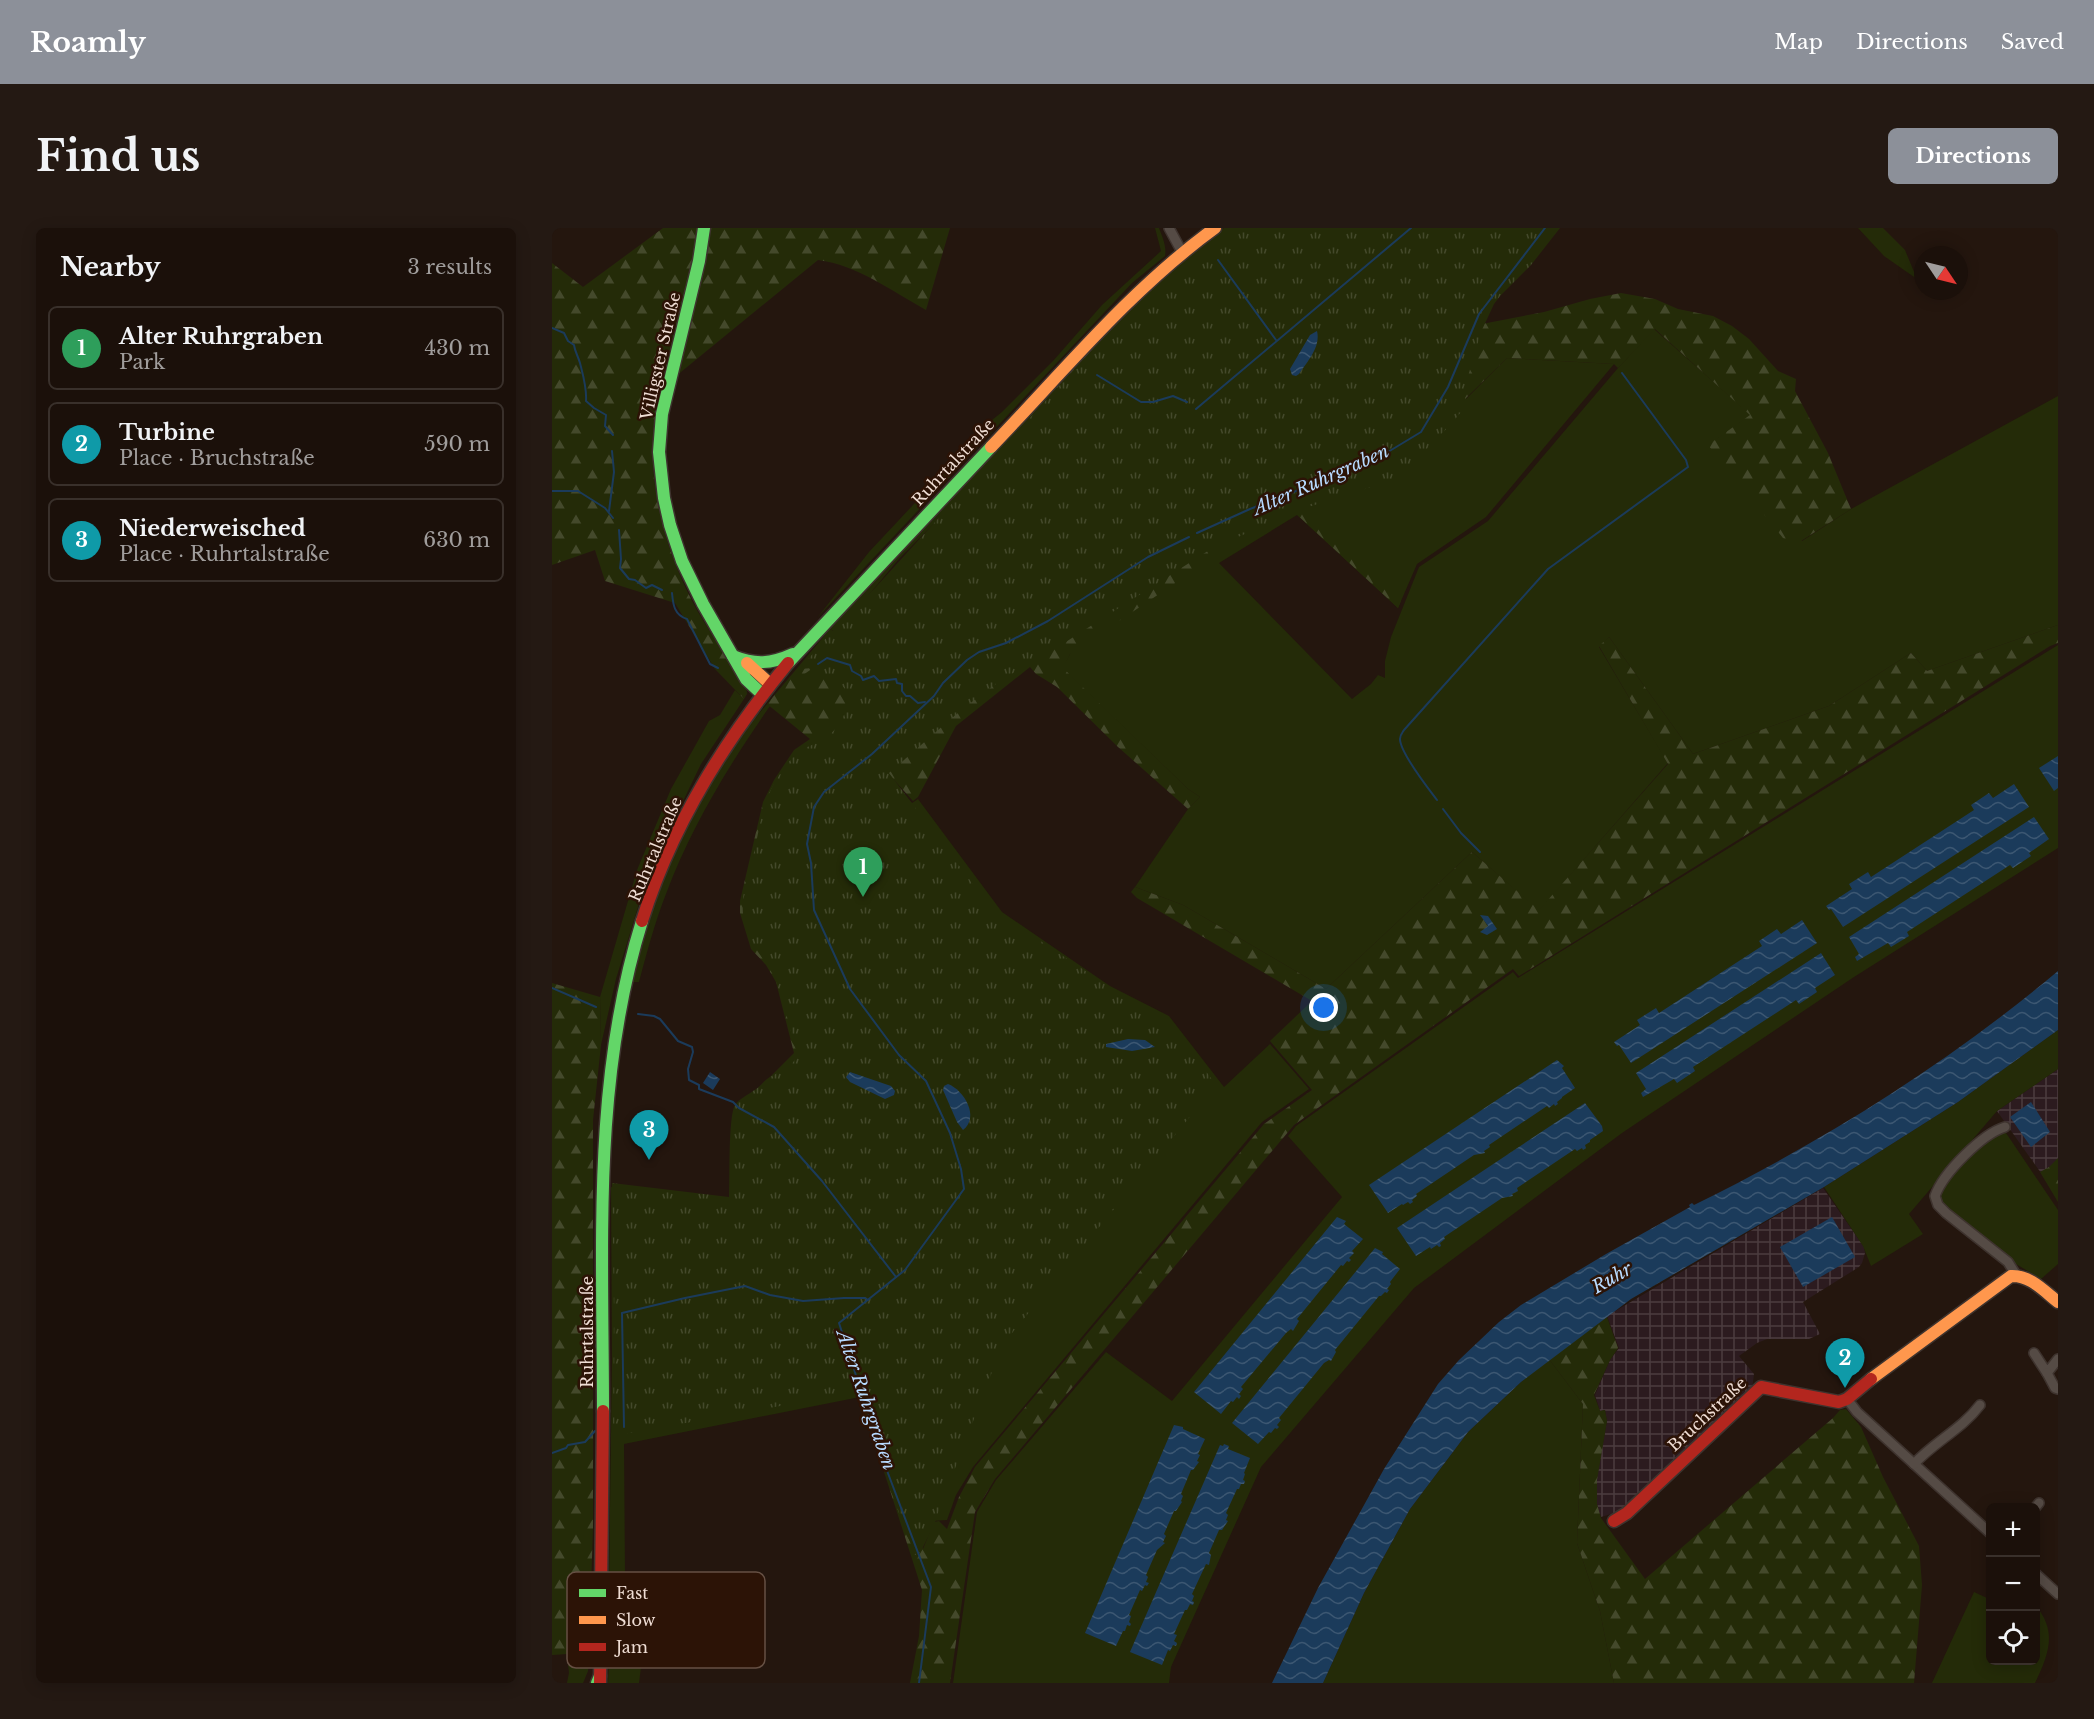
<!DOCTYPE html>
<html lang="en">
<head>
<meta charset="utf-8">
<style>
	body { margin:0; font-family:"Libre Baskerville",serif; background:#241913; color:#f1f3f6 }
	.controls { position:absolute; right:18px; bottom:18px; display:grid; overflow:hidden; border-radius:9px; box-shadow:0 3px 15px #0003 }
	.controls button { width:54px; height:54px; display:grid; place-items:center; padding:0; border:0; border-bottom:2px solid #39302b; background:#1b100a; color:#f1f3f6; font:30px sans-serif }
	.compass { position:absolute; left:1362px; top:18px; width:54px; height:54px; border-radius:50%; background:#1b100a; box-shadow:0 3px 15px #0003; rotate:125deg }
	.you { position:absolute; left:772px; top:780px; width:21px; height:21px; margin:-15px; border:4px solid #fff; border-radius:50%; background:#1a73e8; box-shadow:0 0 0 9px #1a73e833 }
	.badge { display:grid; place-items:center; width:39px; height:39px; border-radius:50%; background:#8c9099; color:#fff; font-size:20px; font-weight:700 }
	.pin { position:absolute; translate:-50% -50px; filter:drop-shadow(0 2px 3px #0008) }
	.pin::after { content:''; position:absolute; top:32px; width:21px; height:18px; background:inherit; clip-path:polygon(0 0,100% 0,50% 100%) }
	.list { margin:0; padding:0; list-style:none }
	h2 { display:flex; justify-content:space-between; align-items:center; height:78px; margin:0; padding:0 24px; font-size:26px }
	h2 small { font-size:20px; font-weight:400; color:#a09d9c }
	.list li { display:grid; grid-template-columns:39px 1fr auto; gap:18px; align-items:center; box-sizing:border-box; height:84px; margin:0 12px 12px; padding:0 12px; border:2px solid #39302b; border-radius:9px }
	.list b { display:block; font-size:22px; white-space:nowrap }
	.list p { margin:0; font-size:20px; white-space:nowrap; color:#a09d9c }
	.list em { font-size:20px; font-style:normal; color:#a09d9c }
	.icon { flex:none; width:33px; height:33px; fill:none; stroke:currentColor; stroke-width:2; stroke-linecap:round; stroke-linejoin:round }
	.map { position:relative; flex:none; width:1506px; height:1455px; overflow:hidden; border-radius:9px }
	header { display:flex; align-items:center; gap:36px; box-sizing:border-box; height:84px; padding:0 30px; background:#8c9099; color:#fff }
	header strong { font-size:28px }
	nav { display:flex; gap:33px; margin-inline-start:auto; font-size:21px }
	.intro { display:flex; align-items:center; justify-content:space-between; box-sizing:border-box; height:144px; padding:0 36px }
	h1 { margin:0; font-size:42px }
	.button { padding:15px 27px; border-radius:9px; background:#8c9099; color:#fff; font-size:21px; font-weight:700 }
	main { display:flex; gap:36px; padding:0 36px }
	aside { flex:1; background:#1b100a; border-radius:9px; box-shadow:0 3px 15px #0003 }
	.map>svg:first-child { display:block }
	.industrial { fill:url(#industrial-grid) }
	.grass { fill:#242b08 }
	.forest { fill:url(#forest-firs) }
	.park { fill:url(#park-tufts) }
	.water { fill:url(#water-waves) }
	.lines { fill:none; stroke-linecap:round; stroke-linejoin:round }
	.stream { stroke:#1b3b5b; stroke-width:2 }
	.street-casing { stroke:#3e332e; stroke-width:12 }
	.fast-casing { stroke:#3e332e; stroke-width:15 }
	.slow-casing { stroke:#3e332e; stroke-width:15 }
	.jam-casing { stroke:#3e332e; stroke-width:15 }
	.street { stroke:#554b45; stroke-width:9 }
	.fast { stroke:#63d668; stroke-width:12 }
	.slow { stroke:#ff974d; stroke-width:12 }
	.jam { stroke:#b3261e; stroke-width:12 }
	.labels { text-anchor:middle; stroke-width:5; stroke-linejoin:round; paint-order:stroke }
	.street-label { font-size:16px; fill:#efddd4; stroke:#2c1306 }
	.water-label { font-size:18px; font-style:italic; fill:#b7daff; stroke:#2c1306 }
	.key { fill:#2c1306; stroke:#665044; stroke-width:1.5 }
	.key-label { font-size:16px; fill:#efddd4 }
</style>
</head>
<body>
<header>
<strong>Roamly</strong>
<nav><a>Map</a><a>Directions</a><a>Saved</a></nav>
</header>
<div class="intro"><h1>Find us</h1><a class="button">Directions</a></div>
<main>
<aside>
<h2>Nearby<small>3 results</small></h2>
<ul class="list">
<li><span class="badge" style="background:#2e9e5b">1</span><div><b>Alter Ruhrgraben</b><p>Park</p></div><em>430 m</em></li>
<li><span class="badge" style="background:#0f9aa8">2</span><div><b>Turbine</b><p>Place · Bruchstraße</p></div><em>590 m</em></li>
<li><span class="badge" style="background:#0f9aa8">3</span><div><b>Niederweisched</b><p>Place · Ruhrtalstraße</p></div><em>630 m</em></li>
</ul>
</aside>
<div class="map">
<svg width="1506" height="1455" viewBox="0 0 1506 1455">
	<defs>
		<pattern id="industrial-grid" width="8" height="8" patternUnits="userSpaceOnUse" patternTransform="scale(1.5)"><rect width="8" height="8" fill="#2c1b1f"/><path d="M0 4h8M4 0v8" fill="none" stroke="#4b3c3f"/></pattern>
		<pattern id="forest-firs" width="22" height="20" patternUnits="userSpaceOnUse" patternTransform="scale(1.5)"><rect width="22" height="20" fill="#242b08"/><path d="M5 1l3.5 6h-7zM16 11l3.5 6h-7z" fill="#44492b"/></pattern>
		<pattern id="park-tufts" width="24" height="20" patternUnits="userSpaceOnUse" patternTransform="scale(1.5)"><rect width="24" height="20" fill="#242b08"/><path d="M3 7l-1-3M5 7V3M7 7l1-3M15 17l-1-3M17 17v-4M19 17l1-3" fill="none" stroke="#44492b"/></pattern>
		<pattern id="water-waves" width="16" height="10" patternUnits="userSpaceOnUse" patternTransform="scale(1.5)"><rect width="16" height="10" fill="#1b3b5b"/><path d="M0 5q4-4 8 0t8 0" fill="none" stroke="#3c5772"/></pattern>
	</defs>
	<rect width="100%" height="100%" fill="#24160e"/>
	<!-- industrial -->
	<g class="industrial">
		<path d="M 1506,841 L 1506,969 L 1445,883 Z"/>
		<path d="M 1271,960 L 1312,1019 L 1313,1025 L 1310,1035 L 1307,1039 L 1251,1074 L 1268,1106 L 1257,1111 L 1215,1111 L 1205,1115 L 1187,1128 L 1202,1146 L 1199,1168 L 1072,1282 L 1049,1289 L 1045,1276 L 1045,1249 L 1055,1193 L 1053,1182 L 1048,1183 L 1043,1167 L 1058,1132 L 1067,1120 L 1055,1088 Z"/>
	</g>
	<!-- grass -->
	<g class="grass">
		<path d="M 603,0 L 607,0 C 610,8 615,19 613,28 L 580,55 L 265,390 L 317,324 L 419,215 L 430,200 L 450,184 L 501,133 L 550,77 L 609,23 Z"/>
		<path d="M 859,0 L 999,0 L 951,59 L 930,96 L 914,171 L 955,130 L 1062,136 L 934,289 L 865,336 L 846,380 L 745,287 L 667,335 L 800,471 L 819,456 L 826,447 L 833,450 L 833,433 L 839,409 L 867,339 L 936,293 L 1066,140 L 1102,101 L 1199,187 L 1157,217 L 1250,313 L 1299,281 L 1506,168 L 1506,397 L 1375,443 L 1359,425 L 1277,478 L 1141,526 L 1057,409 L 1047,419 L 1116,535 L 987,683 L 920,624 L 774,761 L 631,677 L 583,659 L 636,581 L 648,569 L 636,561 L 510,440 L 518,426 L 756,86 Z"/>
		<path d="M 1306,0 L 1331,0 L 1353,22 L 1365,51 L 1332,28 Z"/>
		<path d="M 503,157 L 507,162 L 411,266 L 346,332 L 285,405 L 278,401 L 340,331 Z"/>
		<path d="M 1506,417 L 1506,620 L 1302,749 L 1070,905 L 862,1060 L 709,1239 L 619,1439 L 617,1455 L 401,1455 L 425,1284 L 444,1252 L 554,1124 L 620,1173 L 790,969 L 736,908 L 744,898 L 961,744 L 966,750 Z"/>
		<path d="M 183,462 L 192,471 L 149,536 L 106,625 L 90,666 L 64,751 L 49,817 L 48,769 L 85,642 L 119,561 L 157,493 L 168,487 Z"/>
		<path d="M 215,476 L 218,478 C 177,537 139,599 114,666 C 103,694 95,724 87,754 L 80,754 C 89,725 96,695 106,666 C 127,607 174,523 215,476 Z"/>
		<path d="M 324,535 L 360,575 L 366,571 L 450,684 L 558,758 L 617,788 L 672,859 L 718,816 L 757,861 L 710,894 L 421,1239 L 404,1267 L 395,1292 L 380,1293 L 295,1090 L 303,1161 L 308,1169 L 72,1216 L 73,1347 L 74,1361 L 83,1373 L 92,1391 L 92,1416 L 87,1455 L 56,1455 L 58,1408 L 66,1399 L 57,1377 L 57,1355 L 60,1131 L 59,959 L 68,961 L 193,1055 Z"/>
		<path d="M 1506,802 L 1506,841 L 1445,883 L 1357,986 L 1371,1006 L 1319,1038 L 1311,1018 L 1272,959 L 1406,874 Z"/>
		<path d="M 1452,902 L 1506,982 L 1506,1036 L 1489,1051 L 1459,1033 L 1393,981 L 1386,971 C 1398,940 1425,919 1452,902 Z"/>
		<path d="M 997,1131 L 1031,1176 L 1025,1315 L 1048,1383 L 1062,1455 L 771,1455 L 812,1365 L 858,1281 L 916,1204 L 969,1154 Z"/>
		<path d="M 1422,1364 L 1435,1370 L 1438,1369 L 1438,1432 L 1484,1432 L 1484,1378 C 1506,1404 1496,1428 1483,1455 L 1380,1455 Z"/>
	</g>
	<!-- forest -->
	<g class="forest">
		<path d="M 111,0 L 146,0 C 141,46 127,93 115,138 C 111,153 106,167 104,182 C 92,250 113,325 146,384 C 161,410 178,432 194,457 L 195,466 L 192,471 L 163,441 L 123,375 L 53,353 L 43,322 L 0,337 L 0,35 L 31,59 Z"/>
		<path d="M 158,0 L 398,0 L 374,82 C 340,63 305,37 266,32 L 124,148 L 149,52 Z"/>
		<path d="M 672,0 L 744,0 L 641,306 L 662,329 L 518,426 L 511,440 L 636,561 L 648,569 L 636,581 L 566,519 L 505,459 L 484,446 L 478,439 L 404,498 L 366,569 L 361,573 L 325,533 L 308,763 L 242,853 L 217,850 L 242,825 L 224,754 L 214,737 L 199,721 L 188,685 L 188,673 L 211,574 L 222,552 L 242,522 L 258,511 L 215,476 L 278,401 L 327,431 L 527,184 L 503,157 L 595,61 Z"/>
		<path d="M 1069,65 L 1103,71 L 1126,81 L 1161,88 L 1180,98 L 1197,111 L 1226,143 L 1244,151 L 1243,163 L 1276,225 L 1299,281 L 1249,313 L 1239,314 L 1231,310 L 1156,217 L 1198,187 L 1103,101 L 1066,140 L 1062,136 L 955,130 L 913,171 L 899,160 L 930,96 L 992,84 L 1038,71 Z"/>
		<path d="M 747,280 L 750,282 L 752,281 L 849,373 L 846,380 L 741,283 Z"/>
		<path d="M 1506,397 L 1506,415 L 1498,418 L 967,748 L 961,741 L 742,897 L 443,1251 L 423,1284 L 398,1455 L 358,1455 L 367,1408 L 370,1362 L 308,1169 L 288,1134 L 293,1090 L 326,1206 L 371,1321 L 382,1294 L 387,1293 L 395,1301 L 407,1269 L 423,1239 L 712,896 L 760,862 L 718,813 L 760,773 L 585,670 L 579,664 L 583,659 L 631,677 L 774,761 L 920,624 L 987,682 L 1116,536 L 1047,418 L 1057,409 L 1141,526 L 1277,478 L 1359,425 L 1375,443 Z"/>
		<path d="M 0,755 L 48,769 L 49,817 L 41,892 L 41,1299 L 37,1424 L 36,1443 L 31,1455 L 15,1455 L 17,1445 L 15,1426 L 0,1427 Z"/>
		<path d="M 1506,930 L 1506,974 L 1488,944 L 1497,939 Z"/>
		<path d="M 1055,1089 L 1066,1120 L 1058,1132 L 1042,1167 L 1048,1183 L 1053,1182 L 1055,1193 L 1045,1252 L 1045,1276 L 1049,1290 L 1093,1351 L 1281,1190 L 1288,1182 L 1294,1181 L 1309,1199 L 1331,1249 L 1367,1318 L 1370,1357 L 1362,1455 L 1062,1455 L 1048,1383 L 1025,1315 L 1031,1176 L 997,1131 Z"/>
	</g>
	<!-- park -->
	<path class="park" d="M 675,0 L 1008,0 L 979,37 L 948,68 L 942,76 L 929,104 L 912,162 L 914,178 L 899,196 L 847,250 L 747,282 L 659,321 L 484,433 C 431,457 381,508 337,545 L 439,680 L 625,804 L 664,857 L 456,1110 L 440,1144 L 384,1290 L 383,1295 L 368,1325 L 363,1327 L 342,1272 L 306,1164 L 61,1208 L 62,1084 L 60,955 L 177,969 C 178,953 176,889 183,877 C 187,871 196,867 201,863 C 207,860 210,855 215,851 C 225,844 244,839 245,825 C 238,801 232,775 223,751 C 215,733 199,719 194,700 C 186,674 194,657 200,633 C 211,588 209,566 241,529 C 246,522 253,520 260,517 C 279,509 293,495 295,474 C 298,449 268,449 251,447 L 261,440 L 248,441 L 274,410 L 322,361 L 589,68 L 626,35 Z"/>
	<!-- water -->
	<g class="water">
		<path d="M 765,103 C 769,119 755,134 747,146 L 744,148 L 740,147 L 738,141 L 758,107 Z"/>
		<path d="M 1506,528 L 1506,560 L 1502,563 L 1487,540 Z"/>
		<path d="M 1462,556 L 1477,579 L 1291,699 L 1279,681 L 1277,682 L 1274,678 L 1300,661 L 1297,656 L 1316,644 L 1319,649 L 1422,582 L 1419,577 L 1437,565 L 1441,570 Z"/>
		<path d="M 1482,589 L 1497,611 L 1477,625 L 1479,628 L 1461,640 L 1458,637 L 1355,704 L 1357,708 L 1339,719 L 1336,715 L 1305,733 L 1303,729 L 1307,726 L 1297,709 Z"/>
		<path d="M 928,687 L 936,688 L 945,701 L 935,707 L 928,704 L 936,698 Z"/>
		<path d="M 1250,692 L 1265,715 L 1079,835 L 1067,817 L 1065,818 L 1062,814 L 1088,797 L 1085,792 L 1104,780 L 1107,785 L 1210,718 L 1207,713 L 1225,701 L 1229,706 Z"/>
		<path d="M 1269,725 L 1283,747 L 1263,760 L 1265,764 L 1247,776 L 1244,772 L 1141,839 L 1143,843 L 1125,855 L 1122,851 L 1091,869 L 1089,865 L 1094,861 L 1084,845 Z"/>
		<path d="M 1506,743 L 1506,802 L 1406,874 L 1272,959 L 1079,1071 L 969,1154 L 916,1204 L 858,1281 L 812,1365 L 771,1455 L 720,1455 L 766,1360 L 832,1241 L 886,1156 L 907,1132 L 947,1094 L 969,1077 L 1054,1026 L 1138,979 L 1137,977 L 1140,975 L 1142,977 C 1272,913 1395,836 1506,743 Z"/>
		<path d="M 576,811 L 593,812 L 603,819 L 580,823 L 554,819 L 554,816 Z"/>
		<path d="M 1005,832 L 1012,838 L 1010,840 L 1023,860 L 1010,869 L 1010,870 L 1005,874 L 1006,876 L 1003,878 L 1002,876 L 997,880 L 995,878 L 937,917 L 938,919 L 932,923 L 933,925 L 922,927 L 864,966 L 865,968 L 860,972 L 861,974 L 858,976 L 856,974 L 851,977 L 850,976 L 836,985 L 817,957 Z"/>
		<path d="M 158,844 L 168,851 L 161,862 L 151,855 Z"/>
		<path d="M 298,844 L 339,858 L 343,863 L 342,867 L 333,871 L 298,854 L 294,849 Z"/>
		<path d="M 396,856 C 412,862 428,889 411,902 L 405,894 L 391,862 L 392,858 Z"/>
		<path d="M 1479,874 L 1498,904 L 1479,919 L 1458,889 Z"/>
		<path d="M 1033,875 L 1050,898 L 1051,903 L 1038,912 L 1038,914 L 1033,917 L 1034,920 L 1031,922 L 1030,920 L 1025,923 L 1023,921 L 965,960 L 966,963 L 960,966 L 961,968 L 950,970 L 892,1009 L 893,1011 L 888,1015 L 889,1018 L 887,1019 L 885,1017 L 879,1021 L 878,1019 L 864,1028 L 845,1000 Z"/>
		<path d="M 785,989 L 794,993 L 792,996 L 811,1011 L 800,1023 L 802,1025 L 797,1030 L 799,1032 L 797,1034 L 795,1033 L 791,1038 L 789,1037 L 745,1091 L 747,1093 L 741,1103 L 739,1101 L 734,1105 L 689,1159 L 691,1161 L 687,1166 L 689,1168 L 687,1171 L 685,1169 L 681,1174 L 679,1173 L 669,1186 L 642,1164 Z"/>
		<path d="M 1280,989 L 1303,1029 L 1251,1059 L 1228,1019 Z"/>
		<path d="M 823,1020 L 831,1024 L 830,1026 L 848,1041 L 838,1054 L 839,1056 L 835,1061 L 837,1062 L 835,1065 L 833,1064 L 829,1068 L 827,1068 L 783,1122 L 784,1124 L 779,1133 L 777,1132 L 772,1135 L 727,1190 L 729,1192 L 725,1197 L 727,1199 L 725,1201 L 723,1200 L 719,1205 L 717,1204 L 706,1216 L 680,1195 Z"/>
		<path d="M 622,1197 L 631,1199 L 631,1201 L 653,1211 L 646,1226 L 648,1227 L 645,1233 L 647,1234 L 641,1242 L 639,1242 L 629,1266 L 631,1268 L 629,1273 L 630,1274 L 624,1283 L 622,1283 L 612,1306 L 614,1308 L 611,1314 L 613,1315 L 605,1322 L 594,1347 L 596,1349 L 594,1354 L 597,1355 L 595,1358 L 593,1357 L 590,1363 L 588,1362 L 577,1387 L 579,1388 L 577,1394 L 579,1396 L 578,1398 L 575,1397 L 573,1403 L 571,1403 L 564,1418 L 533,1405 Z"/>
		<path d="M 672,1216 L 677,1218 L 676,1221 L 698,1230 L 692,1245 L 693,1246 L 691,1252 L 693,1253 L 692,1256 L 689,1256 L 687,1261 L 685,1261 L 674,1285 L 676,1287 L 674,1292 L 676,1293 L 670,1302 L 667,1302 L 657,1325 L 659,1327 L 657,1337 L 654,1336 L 640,1366 L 642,1368 L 640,1373 L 642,1374 L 641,1377 L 638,1376 L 635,1382 L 633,1382 L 622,1406 L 625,1407 L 622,1413 L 625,1415 L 624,1418 L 621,1417 L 618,1423 L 616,1422 L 610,1437 L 578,1424 L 668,1217 L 671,1218 Z"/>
	</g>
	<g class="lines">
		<!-- stream -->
		<g class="stream">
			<path d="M 666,32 L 724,112"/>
			<path d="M 0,100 L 12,105 L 16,113 L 22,117 C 23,124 26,128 28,135 C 31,147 35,160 34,173 L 42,180 L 54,187 L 53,198 L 61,207"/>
			<path d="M 545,147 L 589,174 L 601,174 L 621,168 L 635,174"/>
			<path d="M 644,181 L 859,0"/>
			<path d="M 0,263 L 26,263 L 53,280 L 61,290"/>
			<path d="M 57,283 L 62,244 L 60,223"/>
			<path d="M 67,302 L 69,331 L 68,340 L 77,351 L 83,352 L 94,360 L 100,357 L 110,362"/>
			<path d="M 645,305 L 698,281 L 821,233 L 869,204 L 896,159 L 927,86 L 993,0"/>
			<path d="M 120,365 C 121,376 122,387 135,391 L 158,436 L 166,440"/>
			<path d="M 266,436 L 275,430 L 298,437 L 300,443 L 309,448 L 311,452 L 322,448 L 327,453 L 344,451 L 345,455 L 350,456 L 350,463 L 354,468 L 358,468 L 366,475 L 373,474"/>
			<path d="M 885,572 C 876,560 848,525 848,511 C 848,507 850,505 852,502 L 996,341 L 1136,239 L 1134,232 L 1070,145"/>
			<path d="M 891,581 L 909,605 L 928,624"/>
			<path d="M 0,760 L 44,779"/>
			<path d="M 86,786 L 102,788 L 108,791 L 126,813 L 140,819 L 141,824 L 136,841 L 137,852 L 147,857 L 147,861 L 181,874 L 187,880 L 222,899 L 270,953 L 344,1049"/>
			<path d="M 72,1199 L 70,1085 L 133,1070 L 193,1058 L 218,1067 L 251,1073 L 292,1070 L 313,1070 L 316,1072"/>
			<path d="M 0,1225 L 14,1220 L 16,1217 L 33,1214 L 43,1203"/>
			<path d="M 367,1455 L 379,1359 L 334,1240 L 287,1095 L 353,1042 L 412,961 L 409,941 L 398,905 L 374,853 L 347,827 L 298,761 L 262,682 L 259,635 L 255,616 L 262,579 L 272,564 L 320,526 L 382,468 L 391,455 L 415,432 L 427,424 L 454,415 L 496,393 L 596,329 L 637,309"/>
		</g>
		<defs>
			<g id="street">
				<path d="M 617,0 L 630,24"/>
				<path d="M 1453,899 C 1430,906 1391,945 1383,968 L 1386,977 L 1394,985 L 1456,1034 L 1464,1047"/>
				<path d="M 1482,1125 L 1495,1145 L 1506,1131"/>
				<path d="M 1495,1145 L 1503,1160 L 1506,1161"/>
				<path d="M 1295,1171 L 1305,1184 L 1438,1305"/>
				<path d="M 1362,1236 C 1382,1214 1410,1201 1428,1177"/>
				<path d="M 1483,1280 L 1487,1275"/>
				<path d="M 1484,1346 L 1506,1366"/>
			</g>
			<g id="fast">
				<path d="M 152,0 L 147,33 L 110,186 L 107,224 L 112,270 L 118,297 L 130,333 L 151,376 L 194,451 L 210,466"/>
				<path d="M 181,428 C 203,437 219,436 241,426"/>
				<path d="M 236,435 L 439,219"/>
				<path d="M 51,1183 C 51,1017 40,854 90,693"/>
				<path d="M 45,1455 L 48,1448"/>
			</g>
			<g id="slow">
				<path d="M 439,219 C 511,144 579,61 663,0"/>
				<path d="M 195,435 L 218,456"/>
				<path d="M 1319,1151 L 1459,1048 C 1478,1047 1492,1063 1506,1074"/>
			</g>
			<g id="jam">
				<path d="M 90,693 C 120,596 173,512 236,435"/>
				<path d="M 1062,1293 L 1075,1285 L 1209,1159 L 1287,1174 L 1295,1171 L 1319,1151"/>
				<path d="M 48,1455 L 51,1183"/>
			</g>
		</defs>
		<!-- street casing -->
		<use href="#street" class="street-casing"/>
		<!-- fast casing -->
		<use href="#fast" class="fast-casing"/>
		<!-- slow casing -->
		<use href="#slow" class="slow-casing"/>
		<!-- jam casing -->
		<use href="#jam" class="jam-casing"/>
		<!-- street -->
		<use href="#street" class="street"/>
		<!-- fast -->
		<use href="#fast" class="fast"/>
		<!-- slow -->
		<use href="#slow" class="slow"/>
		<!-- jam -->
		<use href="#jam" class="jam"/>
	</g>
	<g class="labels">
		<!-- street labels -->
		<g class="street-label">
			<text transform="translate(108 128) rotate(-77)" y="6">Villigster Straße</text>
			<text transform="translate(401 234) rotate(-47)" y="6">Ruhrtalstraße</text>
			<text transform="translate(103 621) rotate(-67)" y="6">Ruhrtalstraße</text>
			<text transform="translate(35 1104) rotate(-90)" y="6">Ruhrtalstraße</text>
			<text transform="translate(1155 1186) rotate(-43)" y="6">Bruchstraße</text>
		</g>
		<!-- water labels -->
		<g class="water-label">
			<text transform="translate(769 252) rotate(-24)" y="6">Alter Ruhrgraben</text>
			<text transform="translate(1060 1050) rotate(-30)" y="6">Ruhr</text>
			<text transform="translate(314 1172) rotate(71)" y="6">Alter Ruhrgraben</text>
		</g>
	</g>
	<!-- legend -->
	<rect x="15" y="1344" width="198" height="96" rx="9" class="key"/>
	<rect x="27" y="1361" width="27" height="8" fill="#63d668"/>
	<rect x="27" y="1388" width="27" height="8" fill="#ff974d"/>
	<rect x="27" y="1415" width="27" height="8" fill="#b3261e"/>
	<g class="key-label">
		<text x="64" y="1371">Fast</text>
		<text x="64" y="1398">Slow</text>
		<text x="64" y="1425">Jam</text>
	</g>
</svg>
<div class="controls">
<button>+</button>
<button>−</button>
<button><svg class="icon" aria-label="locate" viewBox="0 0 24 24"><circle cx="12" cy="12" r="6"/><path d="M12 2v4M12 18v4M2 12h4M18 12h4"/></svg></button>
</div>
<svg class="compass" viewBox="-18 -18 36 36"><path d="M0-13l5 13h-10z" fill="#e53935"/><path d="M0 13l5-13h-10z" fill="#a09d9c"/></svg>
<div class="you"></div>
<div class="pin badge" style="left:311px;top:669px;background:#2e9e5b">1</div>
<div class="pin badge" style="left:1293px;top:1160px;background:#0f9aa8">2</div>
<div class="pin badge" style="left:97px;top:932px;background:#0f9aa8">3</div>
</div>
</main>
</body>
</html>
